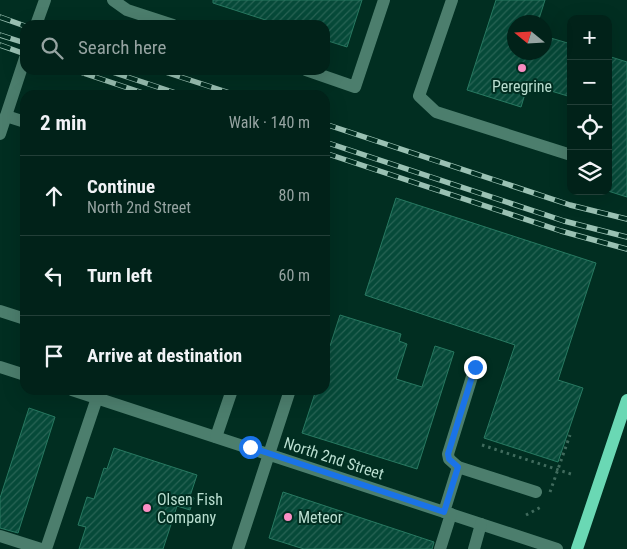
<!DOCTYPE html>
<html lang="en">
<head>
<meta charset="utf-8">
<style>
	body { margin:0; font-family:"Roboto Condensed",sans-serif; background:#0f2f26; color:#f1f3f6 }
	.controls { position:absolute; right:15px; top:15px; display:grid; overflow:hidden; border-radius:10px; box-shadow:0 5px 20px #0002 }
	.controls button { width:45px; height:45px; display:grid; place-items:center; padding:0; border:0; border-bottom:1px solid #233f38; background:#012219; color:#f1f3f6; font:25px sans-serif }
	.compass { position:absolute; left:507px; top:15px; width:45px; height:45px; border-radius:50%; background:#012219; box-shadow:0 5px 20px #0002; rotate:288deg }
	.stop { position:absolute; width:15px; height:15px; margin:-11px; border:4px solid #1a73e8; border-radius:50%; background:#fff }
	.stop.end { background:#1a73e8; border-color:#fff; box-shadow:0 1px 5px #0008 }
	.list { margin:0; padding:0; list-style:none }
	h2 { display:flex; justify-content:space-between; align-items:center; height:65px; margin:0; padding:0 20px; font-size:21px }
	h2 small { font-size:16px; font-weight:400; color:#96a4a2 }
	.list li { display:grid; grid-template-columns:32px 1fr auto; gap:15px; align-items:center; box-sizing:border-box; height:80px; padding:0 20px; border-top:1px solid #233f38 }
	.list b { display:block; font-size:19px; white-space:nowrap }
	.list p { margin:0; font-size:16px; white-space:nowrap; color:#96a4a2 }
	.list em { font-size:16px; font-style:normal; color:#96a4a2 }
	.icon { flex:none; width:28px; height:28px; fill:none; stroke:currentColor; stroke-width:2; stroke-linecap:round; stroke-linejoin:round }
	.map { position:relative; flex:none; width:627px; height:549px; overflow:hidden }
	.search { position:absolute; background:#012219; box-shadow:0 5px 20px #0002; left:20px; top:20px; width:310px; height:55px; display:flex; align-items:center; gap:12px; box-sizing:border-box; padding:0 18px; border-radius:15px; color:#96a4a2; font-size:19px }
	.panel { position:absolute; background:#012219; box-shadow:0 5px 20px #0002; left:20px; top:90px; width:310px; height:305px; border-radius:15px }
	.map>svg:first-child { display:block }
	.building { fill:url(#building-hatch); stroke:#287961 }
	.lines { fill:none; stroke-linecap:round; stroke-linejoin:round }
	.path { stroke:#406b5d; stroke-width:3; stroke-dasharray:2.5 4; stroke-linecap:butt }
	.minor { stroke:#4c7e6d; stroke-width:12 }
	.major { stroke:#6ad8b4; stroke-width:12 }
	.rail-casing { stroke:#9ac1b3; stroke-width:5.5 }
	.rail { stroke:#012e21; stroke-width:4; stroke-dasharray:11; stroke-linecap:butt }
	.route { stroke:#1a73e8; stroke-width:6 }
	.poi-dot { fill:#fb8fc5; stroke:#012e21; stroke-width:2 }
	.labels { text-anchor:middle; stroke-width:4; stroke-linejoin:round; paint-order:stroke }
	.poi-label { font-size:16px; fill:#b9ded0; stroke:#012e21; text-anchor:start }
	.street-label { font-size:16px; fill:#b9ded0; stroke:#012e21 }
</style>
</head>
<body>
<div class="map">
<svg width="627" height="549" viewBox="0 0 627 549">
	<defs>
		<pattern id="building-hatch" width="6" height="6" patternUnits="userSpaceOnUse" patternTransform="scale(1.25)"><rect width="6" height="6" fill="#064a39"/><path d="M-1 1l2-2M0 6l6-6M5 7l2-2" fill="none" stroke="#286455"/></pattern>
	</defs>
	<rect width="100%" height="100%" fill="#012e21"/>
	<!-- building -->
	<g class="building">
		<path d="M 213,0 L 362,0 L 347,47 L 325,40 L 325,25 L 281,25 L 213,3 Z"/>
		<path d="M 496,0 L 545,0 L 538,22 L 514,22 L 514,52 L 544,52 L 544,36 L 571,44 L 571,97 L 528,84 L 521,107 L 467,90 Z"/>
		<path d="M 608,56 L 627,62 L 627,197 L 608,191 Z"/>
		<path d="M 396,198 L 596,263 L 558,380 L 583,388 L 558,462 L 484,438 L 515,345 L 365,295 Z"/>
		<path d="M 340,315 L 401,334 L 399,341 L 407,344 L 396,379 L 422,387 L 435,346 L 454,352 L 417,469 L 302,433 L 316,390 L 325,390 L 325,344 L 330,346 Z"/>
		<path d="M 29,408 L 55,417 L 18,533 L 0,528 L 0,498 Z"/>
		<path d="M 114,448 L 197,475 L 190,496 L 194,498 L 190,510 L 177,506 L 163,549 L 79,549 L 86,527 L 78,525 L 87,497 L 94,499 L 104,468 L 107,469 Z"/>
		<path d="M 283,492 L 434,542 L 432,549 L 304,549 L 269,538 Z"/>
	</g>
	<g class="lines">
		<!-- path -->
		<g class="path">
			<path d="M 482,445 L 571,474"/>
			<path d="M 550,492 L 570,435"/>
			<path d="M 526,515 L 543,506"/>
		</g>
		<!-- minor -->
		<g class="minor">
			<path d="M 113,0 L 127,10 L 173,25"/>
			<path d="M 452,0 L 419,96 L 436,112 L 571,155"/>
			<path d="M 36,25 L 45,0"/>
			<path d="M 306,70 L 355,87 L 384,0"/>
			<path d="M 6,116 L 25,122"/>
			<path d="M 0,134 L 25,58"/>
			<path d="M 0,311 L 25,319"/>
			<path d="M 0,367 L 25,375"/>
			<path d="M 72,390 L 557,549"/>
			<path d="M 216,437 L 232,390"/>
			<path d="M 458,467 L 449,459 L 448,454 L 475,367"/>
			<path d="M 444,512 L 458,467 L 536,492"/>
			<path d="M 0,536 L 41,549"/>
			<path d="M 46,549 L 97,398"/>
			<path d="M 238,549 L 290,390"/>
			<path d="M 440,549 L 451,514"/>
			<path d="M 474,549 L 481,524"/>
		</g>
		<!-- major -->
		<path class="major" d="M 577,549 L 627,400"/>
		<defs>
			<g id="rail">
				<path d="M 0,17 L 25,26"/>
				<path d="M 0,35 L 25,43"/>
				<path d="M 0,45 L 25,54"/>
				<path d="M 74,70 L 149,95"/>
				<path d="M 106,70 L 182,95"/>
				<path d="M 159,70 L 236,95"/>
				<path d="M 325,124 L 570,205 L 627,219"/>
				<path d="M 325,142 L 564,221 L 627,237"/>
				<path d="M 325,153 L 561,231 L 627,249"/>
			</g>
		</defs>
		<!-- rail casing -->
		<use href="#rail" class="rail-casing"/>
		<!-- rail -->
		<use href="#rail" class="rail"/>
	</g>
	<g class="lines">
		<!-- route -->
		<path class="route" d="M 250,447 L 444,512 L 458,467 L 449,459 L 448,454 L 475,367"/>
	</g>
	<!-- markers -->
	<g class="poi-dot">
		<circle cx="522" cy="68" r="5"/>
		<circle cx="147" cy="508" r="5"/>
		<circle cx="288" cy="517" r="5"/>
	</g>
	<g class="labels">
		<!-- poi labels -->
		<g class="poi-label">
			<text x="522" y="92" text-anchor="middle">Peregrine</text>
			<text x="157" y="505">Olsen Fish<tspan x="157" dy="18">Company</tspan></text>
			<text x="298" y="523">Meteor</text>
		</g>
		<!-- street labels -->
		<g class="street-label">
			<text transform="translate(334 458) rotate(18)" y="6">North 2nd Street</text>
		</g>
	</g>
</svg>
<div class="controls">
<button>+</button>
<button>−</button>
<button><svg class="icon" aria-label="locate" viewBox="0 0 24 24"><circle cx="12" cy="12" r="6"/><path d="M12 2v4M12 18v4M2 12h4M18 12h4"/></svg></button>
<button><svg class="icon" aria-label="layers" viewBox="0 0 24 24"><path d="M12 4l9 5-9 5-9-5zM3 14l9 5 9-5"/></svg></button>
</div>
<svg class="compass" viewBox="-18 -18 36 36"><path d="M0-13l5 13h-10z" fill="#e53935"/><path d="M0 13l5-13h-10z" fill="#96a4a2"/></svg>
<div class="stop" style="left:250px;top:447px"></div>
<div class="stop end" style="left:475px;top:367px"></div>
<div class="search"><svg class="icon" aria-label="search" viewBox="0 0 24 24"><circle cx="10" cy="10" r="6"/><path d="M15 15l6 6"/></svg>Search here</div>
<section class="panel">
<h2>2 min<small>Walk · 140 m</small></h2>
<ul class="list">
<li><svg class="icon" aria-label="ahead" viewBox="0 0 24 24"><path d="M12 20V5M6 11l6-6 6 6"/></svg><div><b>Continue</b><p>North 2nd Street</p></div><em>80 m</em></li>
<li><svg class="icon" aria-label="left" viewBox="0 0 24 24"><path d="M17 20v-9H6M10 6l-5 5 5 5"/></svg><div><b>Turn left</b></div><em>60 m</em></li>
<li><svg class="icon" aria-label="arrive" viewBox="0 0 24 24"><path d="M6 21V4h12l-3 4 3 4H6"/></svg><div><b>Arrive at destination</b></div></li>
</ul>
</section>
</div>
</body>
</html>
